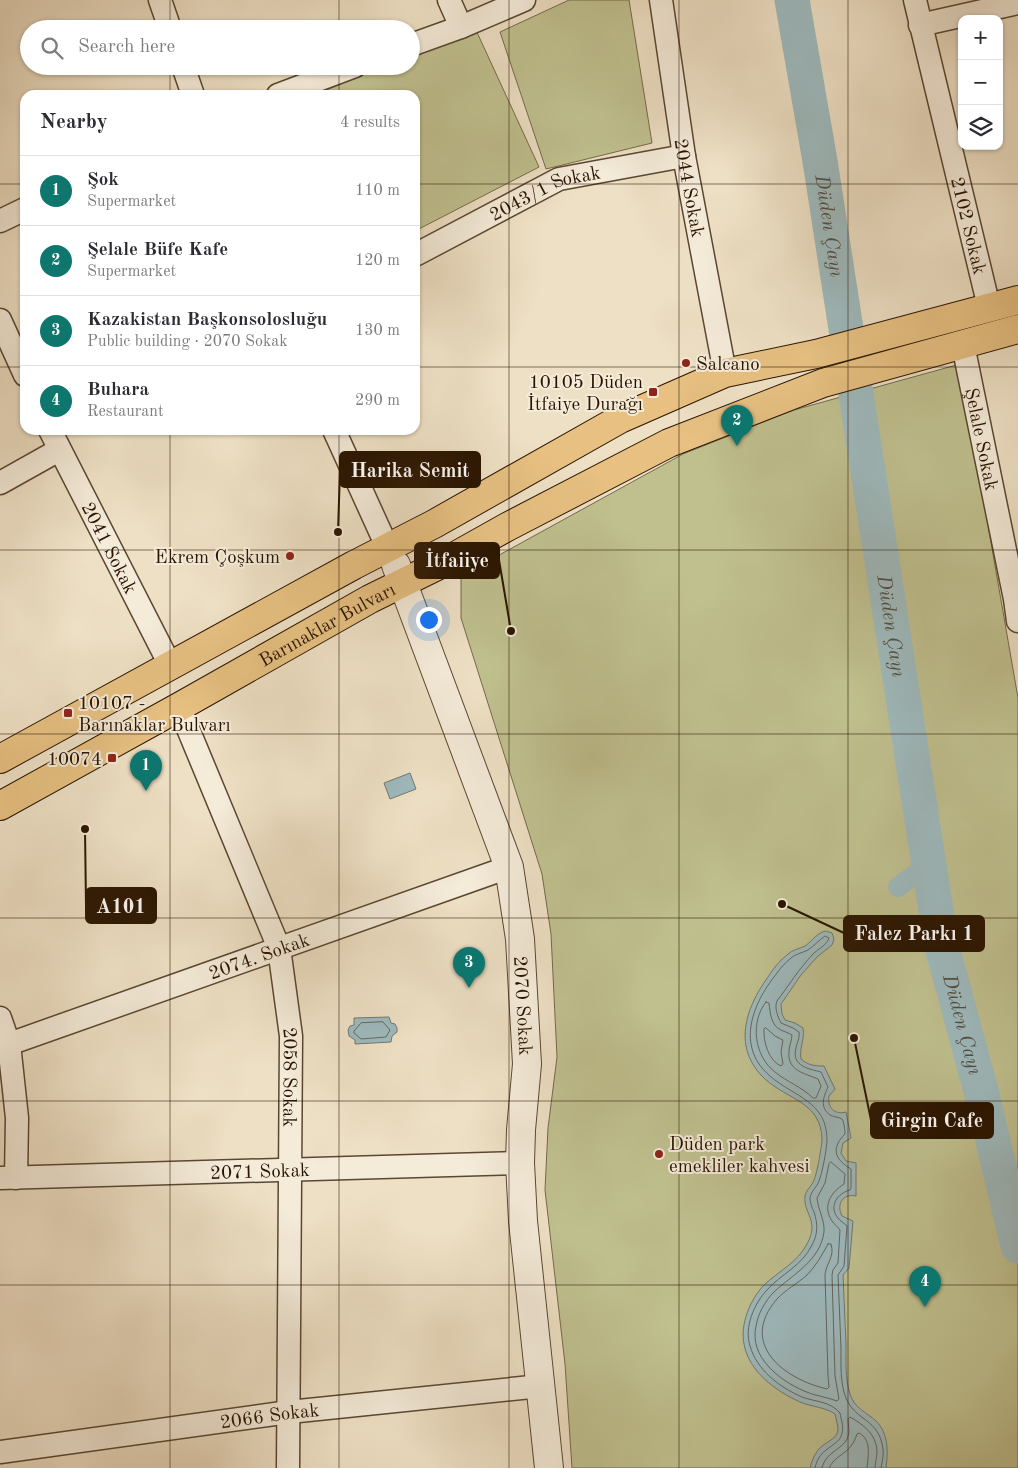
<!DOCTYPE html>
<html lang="en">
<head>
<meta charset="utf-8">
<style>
	body { margin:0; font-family:"Old Standard TT",serif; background:#f7f7f7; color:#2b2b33 }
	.controls { position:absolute; right:15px; top:15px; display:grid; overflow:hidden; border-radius:10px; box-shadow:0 1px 4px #0004 }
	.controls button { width:45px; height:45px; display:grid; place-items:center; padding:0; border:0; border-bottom:1px solid #e1e1e2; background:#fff; color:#2b2b33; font:25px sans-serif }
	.you { position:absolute; left:428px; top:619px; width:18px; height:18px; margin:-12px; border:4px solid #fff; border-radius:50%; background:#1a73e8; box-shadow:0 0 0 8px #1a73e833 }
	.badge { display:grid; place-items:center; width:32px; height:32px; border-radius:50%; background:#0f766e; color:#fff; font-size:16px; font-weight:700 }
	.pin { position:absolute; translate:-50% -41px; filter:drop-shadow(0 1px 2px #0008) }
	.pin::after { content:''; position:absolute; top:26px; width:18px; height:15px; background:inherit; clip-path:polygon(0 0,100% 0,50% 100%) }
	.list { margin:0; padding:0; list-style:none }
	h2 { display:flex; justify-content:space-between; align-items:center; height:65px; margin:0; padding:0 20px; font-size:21px }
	h2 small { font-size:16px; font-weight:400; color:#7c7c81 }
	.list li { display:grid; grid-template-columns:32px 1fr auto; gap:15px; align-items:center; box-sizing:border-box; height:70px; padding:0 20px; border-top:1px solid #e1e1e2 }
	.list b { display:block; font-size:19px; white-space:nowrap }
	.list p { margin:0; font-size:16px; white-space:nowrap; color:#7c7c81 }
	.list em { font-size:16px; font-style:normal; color:#7c7c81 }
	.icon { flex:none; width:28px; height:28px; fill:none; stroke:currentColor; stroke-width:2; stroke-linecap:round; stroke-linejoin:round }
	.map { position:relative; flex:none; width:1018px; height:1468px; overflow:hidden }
	.search { position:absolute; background:#fff; box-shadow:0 1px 4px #0004; left:20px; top:20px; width:400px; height:55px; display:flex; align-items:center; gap:12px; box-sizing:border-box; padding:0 18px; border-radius:28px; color:#7c7c81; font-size:19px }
	.panel { position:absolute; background:#fff; box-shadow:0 1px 4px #0004; left:20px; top:90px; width:400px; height:345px; border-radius:15px }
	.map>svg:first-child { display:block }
	.green { fill:#c0c08f; stroke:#746a48 }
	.water { fill:#9ebabe; stroke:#6f7872 }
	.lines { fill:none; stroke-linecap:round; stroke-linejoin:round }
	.shore { stroke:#64675f; stroke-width:1 }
	.canal { stroke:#9ebabe; stroke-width:20 }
	.river { stroke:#9ebabe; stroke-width:35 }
	.minor-casing { stroke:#5a4731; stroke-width:25 }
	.tertiary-casing { stroke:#5a4731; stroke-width:30 }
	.primary-casing { stroke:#291400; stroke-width:30 }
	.minor { stroke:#f4ebd9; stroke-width:22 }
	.tertiary { stroke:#f4ebd9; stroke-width:28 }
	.primary { stroke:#e7c082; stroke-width:28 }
	.grid { fill:none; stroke:#291400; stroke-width:1; stroke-opacity:0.55 }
	.poi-dot { fill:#8f2418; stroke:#f4ebd9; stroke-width:2 }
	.labels { text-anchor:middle; stroke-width:4; stroke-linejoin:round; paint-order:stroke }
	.street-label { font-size:19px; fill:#291400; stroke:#f4ebd9 }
	.poi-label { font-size:19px; fill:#291400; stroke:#f4ebd9; text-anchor:start }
	.water-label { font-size:20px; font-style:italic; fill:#524e42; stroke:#f4ebd9 }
	.leader { fill:none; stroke:#291400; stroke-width:2 }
	.callout-dot { fill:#291400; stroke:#f4ebd9; stroke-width:2 }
	.callout { fill:#291400; stroke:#291400; stroke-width:2 }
	.callout-label { font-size:20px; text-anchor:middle; font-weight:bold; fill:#fff }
</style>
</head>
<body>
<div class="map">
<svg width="1018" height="1468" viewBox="0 0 1018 1468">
	<rect width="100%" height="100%" fill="#eee0c5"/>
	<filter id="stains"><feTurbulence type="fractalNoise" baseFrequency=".004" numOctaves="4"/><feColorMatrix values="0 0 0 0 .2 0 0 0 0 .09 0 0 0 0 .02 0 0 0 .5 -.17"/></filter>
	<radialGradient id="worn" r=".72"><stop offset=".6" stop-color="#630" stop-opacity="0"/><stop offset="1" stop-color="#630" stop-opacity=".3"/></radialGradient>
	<!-- green -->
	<g class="green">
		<path d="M 569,0 L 629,0 L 652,143 L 546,169 L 500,32 Z"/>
		<path d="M 475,28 L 539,167 L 415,231 L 415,95 L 314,95 L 384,66 L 411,66 L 411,55 Z"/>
		<path d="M 960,364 L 1018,698 L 1018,1468 L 572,1468 L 565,1364 L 545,1190 L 548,1128 L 557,1057 L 551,934 L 542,874 L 461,618 L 461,576 L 683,454 L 794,410 Z"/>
	</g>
	<!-- water -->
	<g class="water">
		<path d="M 410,773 L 416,789 L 390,799 L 384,783 Z"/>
		<path d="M 826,931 L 832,933 L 834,939 L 832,945 L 817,957 L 801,975 L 781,1004 L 782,1014 L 785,1020 L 795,1023 L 803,1028 C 805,1040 799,1047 801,1059 C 808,1065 814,1066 824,1066 L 835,1089 L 829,1096 C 827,1108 835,1115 846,1112 L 851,1138 L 843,1143 L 841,1153 L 846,1161 L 856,1163 L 856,1196 C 843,1193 836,1204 842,1216 L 853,1221 L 849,1268 L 843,1275 C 844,1298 845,1321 846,1344 C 846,1361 845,1378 850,1394 C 854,1408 866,1412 876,1421 C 889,1434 888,1452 886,1468 L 810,1468 C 812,1460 815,1453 821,1447 C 826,1442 837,1439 838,1430 C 838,1425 836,1419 835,1414 C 825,1407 812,1407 800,1402 C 776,1391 749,1372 744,1344 C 740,1324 750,1300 764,1285 C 779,1271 798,1262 807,1244 C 820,1220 803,1214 805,1196 C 806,1190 812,1186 814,1180 C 817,1174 822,1145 822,1139 C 821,1102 788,1100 765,1079 C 732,1048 745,1009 768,977 C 773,969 780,960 788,954 C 792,950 799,949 805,946 C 812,941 818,932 826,931 Z"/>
		<path d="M 389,1017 L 391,1023 L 395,1024 L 397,1028 L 397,1032 L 392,1036 L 391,1042 L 355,1044 L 355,1040 L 349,1036 L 348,1030 L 350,1026 L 354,1025 L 354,1018 Z"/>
	</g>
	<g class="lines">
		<!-- shore -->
		<g class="shore">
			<path d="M 766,1002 L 769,1003 C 770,1012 771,1026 781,1030 C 785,1032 789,1033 792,1035 C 792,1040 789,1046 789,1051 C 787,1071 804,1073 818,1079 L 821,1086 L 816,1098 L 813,1098 C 802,1087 787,1082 775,1072 C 754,1056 750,1022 766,1002 Z"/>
			<path d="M 383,1022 L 390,1030 L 386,1037 L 361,1039 L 354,1033 L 354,1031 L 361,1023 Z"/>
			<path d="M 766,1028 L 775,1036 L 783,1040 L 781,1052 L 783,1064 L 781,1066 C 769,1061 763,1042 764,1029 Z"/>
			<path d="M 831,1162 L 845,1174 L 844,1184 C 831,1192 822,1206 832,1221 C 834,1224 838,1227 840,1230 L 838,1263 L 833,1270 L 832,1275 L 835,1376 L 839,1399 L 837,1401 C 827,1397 815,1396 804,1391 C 779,1380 749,1357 756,1326 C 758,1314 765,1301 774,1292 C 793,1274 820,1261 824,1232 C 825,1220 818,1210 817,1198 L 825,1183 L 829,1164 Z"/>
			<path d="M 828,1244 L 831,1244 C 835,1257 826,1263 825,1275 L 828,1376 L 829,1387 L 827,1389 C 784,1379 738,1344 777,1299 C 785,1290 797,1284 807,1275 C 816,1266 822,1255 828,1244 Z"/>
			<path d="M 815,1468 C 819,1446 840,1447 842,1433 C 844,1427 841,1419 840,1413 C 830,1401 815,1402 802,1397 C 779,1387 757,1370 750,1346 C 744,1327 754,1304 767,1290 C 781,1274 802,1266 812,1245 C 818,1234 818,1224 814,1212 C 812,1208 810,1203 810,1198 C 811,1191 817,1187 819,1181 C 822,1174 827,1148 827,1140 C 827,1101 794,1097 770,1076 C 738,1049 750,1010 771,981 C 777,973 783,964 791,958 C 795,954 802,953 808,950 C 814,946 819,940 825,936 L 829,938 C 827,945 818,949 813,954 C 799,969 789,985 777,1001 C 774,1008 778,1017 781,1023 L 793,1028 L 799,1032 C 800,1038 797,1042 796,1048 C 791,1066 809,1069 821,1072 L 828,1087 C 824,1096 819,1107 830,1115 C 833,1117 839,1117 842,1119 C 844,1121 845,1131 845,1134 C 831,1148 834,1159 851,1169 L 851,1188 L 850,1190 C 838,1193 828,1206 838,1218 C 840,1221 844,1223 847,1226 L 844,1266 L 838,1275 C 839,1300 840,1324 841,1348 C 841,1364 840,1383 846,1398 C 856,1422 879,1418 883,1449 C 884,1455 882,1462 881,1468"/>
			<path d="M 822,1468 C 826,1449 848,1450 849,1431 C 849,1427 848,1423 848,1419 L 850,1417 C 864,1425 876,1434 877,1451 C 877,1457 875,1463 875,1468"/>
			<path d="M 829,1468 C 837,1452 850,1456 857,1434 L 859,1433 C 872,1440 868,1455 867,1468"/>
		</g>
		<!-- canal -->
		<path class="canal" d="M 898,887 L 929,864"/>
		<!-- river -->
		<path class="river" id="s1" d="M 792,0 L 820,161 L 941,943 L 981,1091 L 1018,1246"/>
		<defs>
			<g id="minor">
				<path d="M 160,0 L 170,29"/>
				<path d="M 449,0 L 461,27"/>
				<path id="s2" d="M 661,0 L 684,156 L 725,373"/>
				<path id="s3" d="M 915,0 L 989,307"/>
				<path d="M 920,25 L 1018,3"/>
				<path d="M 411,45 L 461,27 L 524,0"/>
				<path d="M 183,66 L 193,95"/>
				<path d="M 278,95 L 355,66"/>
				<path d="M 0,221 L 25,209"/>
				<path id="s4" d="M 415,255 L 559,179 L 684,156"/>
				<path d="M 0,320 L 25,375"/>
				<path id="s5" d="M 963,345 L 1015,599 L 1018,621"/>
				<path id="s6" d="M 50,430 L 170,665"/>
				<path d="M 334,430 L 394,562"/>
				<path d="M 0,483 L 59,450"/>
				<path id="s7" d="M 179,707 L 279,948 L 291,1036 L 288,1468"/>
				<path d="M 0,1018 L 9,1044 L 17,1118 L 16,1178"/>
				<path id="s8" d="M 9,1044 L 509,867"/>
				<path id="s9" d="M 0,1178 L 520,1163"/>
				<path id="s10" d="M 0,1452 L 289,1412 L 541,1386"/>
			</g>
			<g id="tertiary">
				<path id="s11" d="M 396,565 L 509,867 L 520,939 L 527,1064 L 521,1130 L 520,1163 L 523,1221 L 549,1468"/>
			</g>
			<g id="primary">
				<path d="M 0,759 L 354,565 L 434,524 L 620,419 L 725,373 L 816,354 L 1018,300"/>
				<path id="s12" d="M 0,806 L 179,707 L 370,599 L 441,564 L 507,527 L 669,443 L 823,383 L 1018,329"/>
			</g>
		</defs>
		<!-- minor casing -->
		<use href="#minor" class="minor-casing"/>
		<!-- tertiary casing -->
		<use href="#tertiary" class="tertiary-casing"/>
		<!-- primary casing -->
		<use href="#primary" class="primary-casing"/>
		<!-- minor -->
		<use href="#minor" class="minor"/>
		<!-- tertiary -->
		<use href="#tertiary" class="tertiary"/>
		<!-- primary -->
		<use href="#primary" class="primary"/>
	</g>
	<!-- grid -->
	<path class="grid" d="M 170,0 L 170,29M 339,0 L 339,29M 509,0 L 509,1468M 679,0 L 679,1468M 848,0 L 848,1468M 170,66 L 170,95M 339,66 L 339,95M 0,184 L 25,184M 415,184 L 1018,184M 0,367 L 25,367M 415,367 L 1018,367M 170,430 L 170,1468M 339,430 L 339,1468M 0,550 L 1018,550M 0,734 L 1018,734M 0,918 L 1018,918M 0,1101 L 1018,1101M 0,1285 L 1018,1285"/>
	<!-- markers -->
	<g class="poi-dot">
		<circle cx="686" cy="363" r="5"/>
		<rect x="648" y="387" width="10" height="10" rx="2.5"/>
		<circle cx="290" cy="556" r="5"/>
		<rect x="63" y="708" width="10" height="10" rx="2.5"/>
		<rect x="107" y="753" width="10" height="10" rx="2.5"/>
		<circle cx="659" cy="1154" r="5"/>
	</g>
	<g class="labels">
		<!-- street labels -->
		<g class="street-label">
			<text dy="7" stroke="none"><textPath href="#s2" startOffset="190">2044 Sokak</textPath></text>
			<text dy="7" stroke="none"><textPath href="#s4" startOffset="145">2043/1 Sokak</textPath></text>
			<text dy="7" stroke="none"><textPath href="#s3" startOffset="232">2102 Sokak</textPath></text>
			<text dy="7" stroke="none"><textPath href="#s5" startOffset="96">Şelale Sokak</textPath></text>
			<text dy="7" stroke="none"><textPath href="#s6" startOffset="132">2041 Sokak</textPath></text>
			<text dy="7" stroke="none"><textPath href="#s12" startOffset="374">Barınaklar Bulvarı</textPath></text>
			<text dy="7" stroke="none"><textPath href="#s8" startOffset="265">2074. Sokak</textPath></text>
			<text dy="7" stroke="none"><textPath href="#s11" startOffset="462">2070 Sokak</textPath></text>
			<text dy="7" stroke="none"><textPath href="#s7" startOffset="391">2058 Sokak</textPath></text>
			<text dy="7" stroke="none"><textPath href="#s9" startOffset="260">2071 Sokak</textPath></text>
			<text dy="7" stroke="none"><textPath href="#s10" startOffset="272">2066 Sokak</textPath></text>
		</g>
		<!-- poi labels -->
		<g class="poi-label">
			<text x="696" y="370">Salcano</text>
			<text x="643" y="388" text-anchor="end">10105 Düden<tspan x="643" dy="22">İtfaiye Durağı</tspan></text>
			<text x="280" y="563" text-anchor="end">Ekrem Çoşkum</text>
			<text x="78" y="709">10107 -<tspan x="78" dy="22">Barınaklar Bulvarı</tspan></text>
			<text x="102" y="765" text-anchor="end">10074</text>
			<text x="669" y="1150">Düden park<tspan x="669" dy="22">emekliler kahvesi</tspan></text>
		</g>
		<!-- water labels -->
		<g class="water-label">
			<text dy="7" stroke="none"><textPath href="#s1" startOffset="229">Düden Çayı</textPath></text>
			<text dy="7" stroke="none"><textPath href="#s1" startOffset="634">Düden Çayı</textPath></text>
			<text dy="7" stroke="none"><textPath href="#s1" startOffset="1039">Düden Çayı</textPath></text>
		</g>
	</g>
	<!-- callouts -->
	<path class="leader" d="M338 532L340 470M511 631L499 560M85 829L86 906M782 904L844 933M854 1038L871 1120"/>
	<g class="callout-dot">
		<circle cx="338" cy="532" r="5"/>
		<circle cx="511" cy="631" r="5"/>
		<circle cx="85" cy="829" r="5"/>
		<circle cx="782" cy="904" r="5"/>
		<circle cx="854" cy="1038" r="5"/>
	</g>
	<g class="callout">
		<rect x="340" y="452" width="140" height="35" rx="5"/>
		<rect x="415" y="543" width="84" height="35" rx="5"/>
		<rect x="86" y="888" width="70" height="35" rx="5"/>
		<rect x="844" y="916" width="140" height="35" rx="5"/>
		<rect x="871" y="1103" width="122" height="35" rx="5"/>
	</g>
	<g class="callout-label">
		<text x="410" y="477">Harika Semit</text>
		<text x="457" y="567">İtfaiiye</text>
		<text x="121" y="913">A101</text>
		<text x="914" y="940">Falez Parkı 1</text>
		<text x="932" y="1127">Girgin Cafe</text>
	</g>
	<rect width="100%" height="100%" filter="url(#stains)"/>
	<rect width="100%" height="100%" fill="url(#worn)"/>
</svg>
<div class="controls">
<button>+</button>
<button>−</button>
<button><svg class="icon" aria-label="layers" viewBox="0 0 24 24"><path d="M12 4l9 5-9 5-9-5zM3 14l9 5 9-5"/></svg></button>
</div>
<div class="you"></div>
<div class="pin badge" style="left:146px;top:791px">1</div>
<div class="pin badge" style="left:737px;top:446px">2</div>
<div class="pin badge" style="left:469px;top:988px">3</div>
<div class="pin badge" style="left:925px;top:1307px">4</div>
<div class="search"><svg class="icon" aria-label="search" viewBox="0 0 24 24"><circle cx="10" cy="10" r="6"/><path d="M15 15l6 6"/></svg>Search here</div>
<section class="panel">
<h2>Nearby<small>4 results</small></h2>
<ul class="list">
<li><span class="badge">1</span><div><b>Şok</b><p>Supermarket</p></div><em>110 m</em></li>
<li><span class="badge">2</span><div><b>Şelale Büfe Kafe</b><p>Supermarket</p></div><em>120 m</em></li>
<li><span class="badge">3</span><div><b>Kazakistan Başkonsolosluğu</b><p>Public building · 2070 Sokak</p></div><em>130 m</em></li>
<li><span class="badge">4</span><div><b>Buhara</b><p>Restaurant</p></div><em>290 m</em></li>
</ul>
</section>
</div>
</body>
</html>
